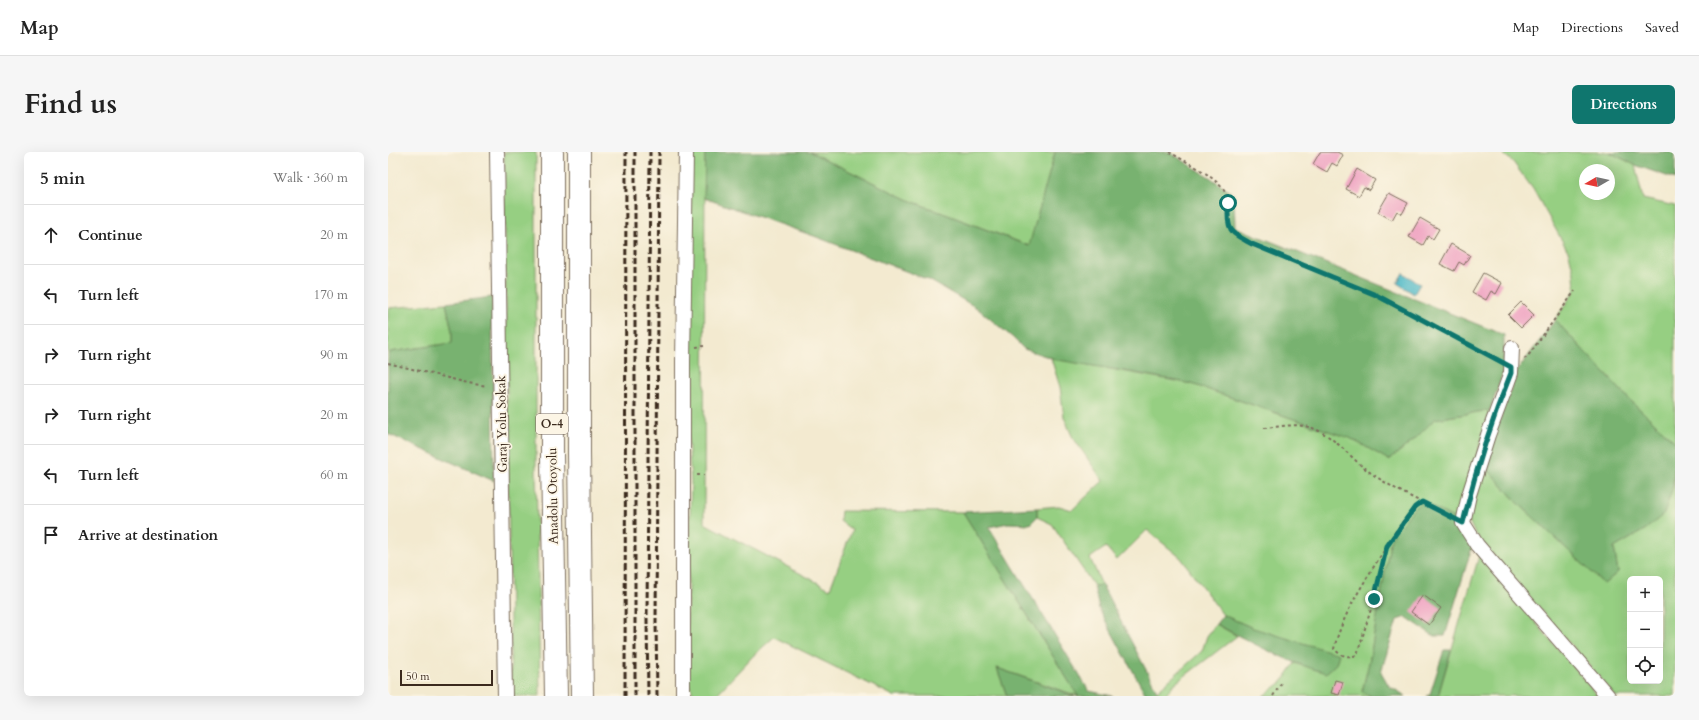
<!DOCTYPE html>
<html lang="en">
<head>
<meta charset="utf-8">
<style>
	body { margin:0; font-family:Cardo,serif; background:#f6f6f6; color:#222 }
	.controls { position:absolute; right:12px; bottom:12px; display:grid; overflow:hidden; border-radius:6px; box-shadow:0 4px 16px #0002 }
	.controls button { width:36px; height:36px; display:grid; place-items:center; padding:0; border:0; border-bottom:1px solid #e0e0e0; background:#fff; color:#222; font:20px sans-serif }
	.compass { position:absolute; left:1191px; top:12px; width:36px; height:36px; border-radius:50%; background:#fff; box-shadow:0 4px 16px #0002; rotate:261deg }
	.scale { position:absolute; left:12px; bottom:10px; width:93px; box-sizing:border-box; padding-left:4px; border:2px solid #3b2a1e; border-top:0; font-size:11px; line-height:14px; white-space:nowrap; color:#3b2a1e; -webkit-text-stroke:3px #fcf5e5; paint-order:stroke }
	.stop { position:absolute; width:12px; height:12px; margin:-9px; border:3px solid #0f766e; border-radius:50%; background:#fff }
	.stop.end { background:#0f766e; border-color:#fff; box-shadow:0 1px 4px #0008 }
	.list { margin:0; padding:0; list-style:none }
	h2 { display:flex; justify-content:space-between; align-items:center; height:52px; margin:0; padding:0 16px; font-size:17px }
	h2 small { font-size:13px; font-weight:400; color:#767676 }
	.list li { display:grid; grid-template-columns:26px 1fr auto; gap:12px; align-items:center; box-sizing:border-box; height:60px; padding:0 16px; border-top:1px solid #e0e0e0 }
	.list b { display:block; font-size:15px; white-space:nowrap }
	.list em { font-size:13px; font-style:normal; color:#767676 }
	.icon { flex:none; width:22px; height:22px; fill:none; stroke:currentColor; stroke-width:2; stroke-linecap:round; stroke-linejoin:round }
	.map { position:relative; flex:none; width:1287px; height:544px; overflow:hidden; border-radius:6px }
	header { display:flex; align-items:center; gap:24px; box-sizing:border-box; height:56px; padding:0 20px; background:#fff; border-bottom:1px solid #e0e0e0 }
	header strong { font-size:19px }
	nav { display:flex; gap:22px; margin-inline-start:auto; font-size:14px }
	.intro { display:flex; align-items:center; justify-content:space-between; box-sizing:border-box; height:96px; padding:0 24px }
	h1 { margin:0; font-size:28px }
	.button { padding:10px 18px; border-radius:6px; background:#0f766e; color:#fff; font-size:14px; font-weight:700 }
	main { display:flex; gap:24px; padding:0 24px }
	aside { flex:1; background:#fff; border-radius:6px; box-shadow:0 4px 16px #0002 }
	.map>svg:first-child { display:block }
	.green { fill:#96cf82; stroke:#687c50; fill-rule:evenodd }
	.forest { fill:#78b270; stroke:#5a6e47 }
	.water { fill:#4ab7c6; stroke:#427072 }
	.building { fill:#efa1c1 }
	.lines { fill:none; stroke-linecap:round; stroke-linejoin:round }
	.minor-casing { stroke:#7b6d5c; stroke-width:16 }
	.motorway-casing { stroke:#7b6d5c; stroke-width:24 }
	.path { stroke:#7b6d5c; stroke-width:2; stroke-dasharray:3 3; stroke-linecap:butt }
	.minor { stroke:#fff; stroke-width:14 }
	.motorway { stroke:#fff; stroke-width:22 }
	.rail { stroke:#3b2a1e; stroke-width:3; stroke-dasharray:6 3; stroke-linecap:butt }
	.route { stroke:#0f766e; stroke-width:5 }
	.labels { text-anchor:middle; stroke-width:3.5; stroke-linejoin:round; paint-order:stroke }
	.shield { fill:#fcf5e5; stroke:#75675a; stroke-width:1 }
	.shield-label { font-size:12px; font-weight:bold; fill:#3b2a1e }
	.street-label { font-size:13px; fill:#3b2a1e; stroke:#fcf5e5 }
</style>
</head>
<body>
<header>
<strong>Map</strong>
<nav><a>Map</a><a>Directions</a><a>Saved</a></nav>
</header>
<div class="intro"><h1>Find us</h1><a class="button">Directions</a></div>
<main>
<aside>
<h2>5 min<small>Walk · 360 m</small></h2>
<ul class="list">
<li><svg class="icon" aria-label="ahead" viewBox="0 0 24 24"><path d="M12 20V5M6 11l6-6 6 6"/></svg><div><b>Continue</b></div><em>20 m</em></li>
<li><svg class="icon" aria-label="left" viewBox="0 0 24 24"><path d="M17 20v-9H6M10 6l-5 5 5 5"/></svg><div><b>Turn left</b></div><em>170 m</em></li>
<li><svg class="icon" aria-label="right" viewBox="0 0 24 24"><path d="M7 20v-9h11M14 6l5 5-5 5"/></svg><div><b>Turn right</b></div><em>90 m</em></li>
<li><svg class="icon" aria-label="right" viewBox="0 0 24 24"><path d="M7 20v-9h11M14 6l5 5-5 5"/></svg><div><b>Turn right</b></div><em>20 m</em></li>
<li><svg class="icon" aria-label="left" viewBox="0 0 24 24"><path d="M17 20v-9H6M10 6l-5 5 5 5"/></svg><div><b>Turn left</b></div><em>60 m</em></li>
<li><svg class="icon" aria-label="arrive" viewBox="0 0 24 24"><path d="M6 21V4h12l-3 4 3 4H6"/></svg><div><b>Arrive at destination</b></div></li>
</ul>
</aside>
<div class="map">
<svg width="1287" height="544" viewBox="0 0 1287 544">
	<rect width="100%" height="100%" fill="#fcf5e5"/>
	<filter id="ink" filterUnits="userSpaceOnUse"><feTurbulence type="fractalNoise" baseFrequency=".025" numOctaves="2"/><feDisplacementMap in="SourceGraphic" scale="8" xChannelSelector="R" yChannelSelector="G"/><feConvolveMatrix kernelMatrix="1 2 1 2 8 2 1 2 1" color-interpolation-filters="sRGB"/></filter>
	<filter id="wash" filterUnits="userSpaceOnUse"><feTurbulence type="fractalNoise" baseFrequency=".012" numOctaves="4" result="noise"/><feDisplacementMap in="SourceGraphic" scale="16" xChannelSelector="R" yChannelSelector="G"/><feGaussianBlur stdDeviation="0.9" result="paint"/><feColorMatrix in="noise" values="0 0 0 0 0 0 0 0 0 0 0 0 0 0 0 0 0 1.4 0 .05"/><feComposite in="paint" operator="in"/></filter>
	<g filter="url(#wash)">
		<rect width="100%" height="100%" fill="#f3ead0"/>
		<!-- green -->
		<g class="green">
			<path d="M 116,0 L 148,0 L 148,314 L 152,544 L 123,544 Z"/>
			<path d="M 302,0 L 317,0 L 316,371 L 442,437 L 464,378 L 452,369 L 453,359 L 575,360 L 690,544 L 609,516 L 619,544 L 506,544 L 386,485 L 365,504 L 327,544 L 306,544 L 300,529 L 298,501 L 303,330 L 299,269 Z"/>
			<path d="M 422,0 L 667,0 L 642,94 L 523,49 Z"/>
			<path d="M 1113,0 L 1221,0 L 1247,13 L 1255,47 L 1287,54 L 1287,290 L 1242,248 L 1167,168 L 1187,138 L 1186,122 L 1181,101 L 1145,37 L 1125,10 ZM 1197,18 L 1221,18 L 1221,42 L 1197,42 Z"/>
			<path d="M 58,151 L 64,179 L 64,191 L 2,200 L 0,202 L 0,156 Z"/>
			<path d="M 663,206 L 804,232 L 964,287 L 1001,308 L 1028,286 L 1047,267 L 1102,258 L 1070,368 L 1003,386 L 981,511 L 974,539 L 983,544 L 875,544 L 894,530 L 907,511 L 915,514 L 865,476 L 835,463 L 793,406 L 759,378 L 729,408 L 718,395 L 702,406 L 714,433 L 706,434 L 664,372 L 649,365 L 649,356 L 671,354 L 684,358 L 715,329 L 684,284 L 676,265 L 672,235 Z"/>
			<path d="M 1287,310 L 1287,544 L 1227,544 L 1087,382 L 1081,369 L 1096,313 L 1128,349 L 1216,432 L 1230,420 L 1226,396 L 1258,377 L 1285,335 ZM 1242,427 L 1272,427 L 1272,529 L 1242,529 Z"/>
			<path d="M 1091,404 L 1210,544 L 1050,544 Z"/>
			<path d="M 828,472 L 849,484 L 785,533 L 777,544 L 771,544 L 769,539 L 814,499 L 819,484 Z"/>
		</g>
		<!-- forest -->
		<g class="forest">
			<path d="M 317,0 L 422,0 L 523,49 L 641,94 L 667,0 L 781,0 L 823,26 L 846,43 L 847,75 L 1116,183 L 1116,218 L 1102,258 L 1047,267 L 1028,286 L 1001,308 L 964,287 L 804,232 L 754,222 L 670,208 L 636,197 L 624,185 L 589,156 L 541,128 L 426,84 L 316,46 Z"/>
			<path d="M 1221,0 L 1287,0 L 1287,27 L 1247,13 Z"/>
			<path d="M 104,145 L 106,329 L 0,282 L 0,202 L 2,200 L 64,191 L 64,179 L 58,151 Z"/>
			<path d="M 1167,168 L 1242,248 L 1287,290 L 1285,335 L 1276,362 L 1258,377 L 1226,396 L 1230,420 L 1216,432 L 1128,349 L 1096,313 L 1129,219 Z"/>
			<path d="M 1034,350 L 1070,368 L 1084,395 L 1057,484 L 1046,484 L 1018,465 L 1009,468 L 993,520 L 1001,534 L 1018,544 L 983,544 L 974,540 L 981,511 L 1003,386 L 1027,355 Z"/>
			<path d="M 649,356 L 649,365 L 642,372 L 620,371 L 601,375 L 701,539 L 725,544 L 690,544 L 575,360 Z"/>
			<path d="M 714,433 L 769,539 L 771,544 L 757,544 L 758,543 L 711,457 L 706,434 Z"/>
			<path d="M 835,463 L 865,476 L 951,502 L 948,512 L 938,521 C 899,510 864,491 828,472 Z"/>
			<path d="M 1056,498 L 1063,498 L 1050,544 L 1039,544 L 1042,542 Z"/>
			<path d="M 609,516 L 687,544 L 619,544 Z"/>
		</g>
		<!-- water -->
		<path class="water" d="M 1015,121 L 1032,132 L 1026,142 L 1009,131 Z"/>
		<g id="blocks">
			<!-- building -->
			<g class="building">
				<path d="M 932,0 L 949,0 L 955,3 L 949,14 L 944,11 L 939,20 L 925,12 Z"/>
				<path d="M 969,17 L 987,28 L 981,38 L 976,35 L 971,44 L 958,37 Z"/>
				<path d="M 1001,41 L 1020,51 L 1014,62 L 1009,59 L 1004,68 L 990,60 Z"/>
				<path d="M 1032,66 L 1051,77 L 1045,87 L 1040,84 L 1035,93 L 1021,85 Z"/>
				<path d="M 1063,92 L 1082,103 L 1076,113 L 1071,110 L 1066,119 L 1052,112 Z"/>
				<path d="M 1095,121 L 1114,131 L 1108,142 L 1103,139 L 1098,148 L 1084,140 Z"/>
				<path d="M 1133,150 L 1146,163 L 1133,176 L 1120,163 Z"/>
				<path d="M 1035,443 L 1053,456 L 1041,473 L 1023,460 Z"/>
				<path d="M 947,528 L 955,530 L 951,543 L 943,541 Z"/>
			</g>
		</g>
	</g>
	<g filter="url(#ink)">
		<use href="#blocks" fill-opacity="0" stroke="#7b6d5c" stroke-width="1"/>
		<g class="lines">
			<defs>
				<g id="minor">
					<path d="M 109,0 L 117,544"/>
					<path d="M 1124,196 L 1123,221 L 1100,283 L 1081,343 L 1075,371 L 1089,393 L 1220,544"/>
					<path d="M 295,544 L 295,210 L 298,0"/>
				</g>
				<g id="motorway">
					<path d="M 164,0 L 164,304 L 168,544"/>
					<path d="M 191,0 L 191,301 L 194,544"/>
				</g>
			</defs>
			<!-- minor casing -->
			<use href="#minor" class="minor-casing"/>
			<!-- motorway casing -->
			<use href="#motorway" class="motorway-casing"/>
			<!-- path -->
			<g class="path">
				<path d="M 781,0 C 798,10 829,24 838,42 C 840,47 840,53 840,58 C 840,81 845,82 864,92 L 988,143 L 1110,208"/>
				<path d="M 308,195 L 316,194"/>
				<path d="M 1136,207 L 1140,204 L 1187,139"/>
				<path d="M 0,211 L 80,231 L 99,234"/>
				<path d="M 876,276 C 889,275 903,272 916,274 C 943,278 961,306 983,321 C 1008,339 1036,351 1063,365"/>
				<path d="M 309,323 L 316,323"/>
				<path d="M 999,394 L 986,447 L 969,503 C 960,506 953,504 946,497 C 954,462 980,424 999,394 C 1008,378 1020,362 1034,350"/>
				<path d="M 885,544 L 894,530"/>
			</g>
			<!-- minor -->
			<use href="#minor" class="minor"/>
			<!-- motorway -->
			<use href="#motorway" class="motorway"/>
			<!-- rail -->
			<g class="rail">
				<path d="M 237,544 L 238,0"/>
				<path d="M 247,544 L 247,0"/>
				<path d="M 260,544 L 259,468 L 262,0"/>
				<path d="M 269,544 L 268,470 L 271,0"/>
			</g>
		</g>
	</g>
	<g class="lines" filter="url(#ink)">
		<!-- route -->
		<path class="route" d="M 840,51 C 840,78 839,79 864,92 L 988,143 L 1123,215 L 1123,221 C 1103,270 1087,320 1075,371 L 1034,350 L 1027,355 L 999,394 L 986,447"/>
	</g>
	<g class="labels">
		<!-- shield labels -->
		<rect class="shield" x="148" y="262" width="32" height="20" rx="3"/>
		<g class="shield-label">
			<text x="164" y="276">O-4</text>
		</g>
		<!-- street labels -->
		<g class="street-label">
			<text transform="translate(113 272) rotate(-91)" y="5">Garaj Yolu Sokak</text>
			<text transform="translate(164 344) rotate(-91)" y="5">Anadolu Otoyolu</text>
		</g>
	</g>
</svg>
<div class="controls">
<button>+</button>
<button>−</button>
<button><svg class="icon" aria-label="locate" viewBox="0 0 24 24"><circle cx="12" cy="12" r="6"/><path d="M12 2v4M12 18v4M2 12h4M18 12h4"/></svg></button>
</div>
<svg class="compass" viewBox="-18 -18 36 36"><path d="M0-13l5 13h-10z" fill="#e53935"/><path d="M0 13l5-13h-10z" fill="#767676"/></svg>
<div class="scale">50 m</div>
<div class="stop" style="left:840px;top:51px"></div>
<div class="stop end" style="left:986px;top:447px"></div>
</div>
</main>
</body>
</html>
